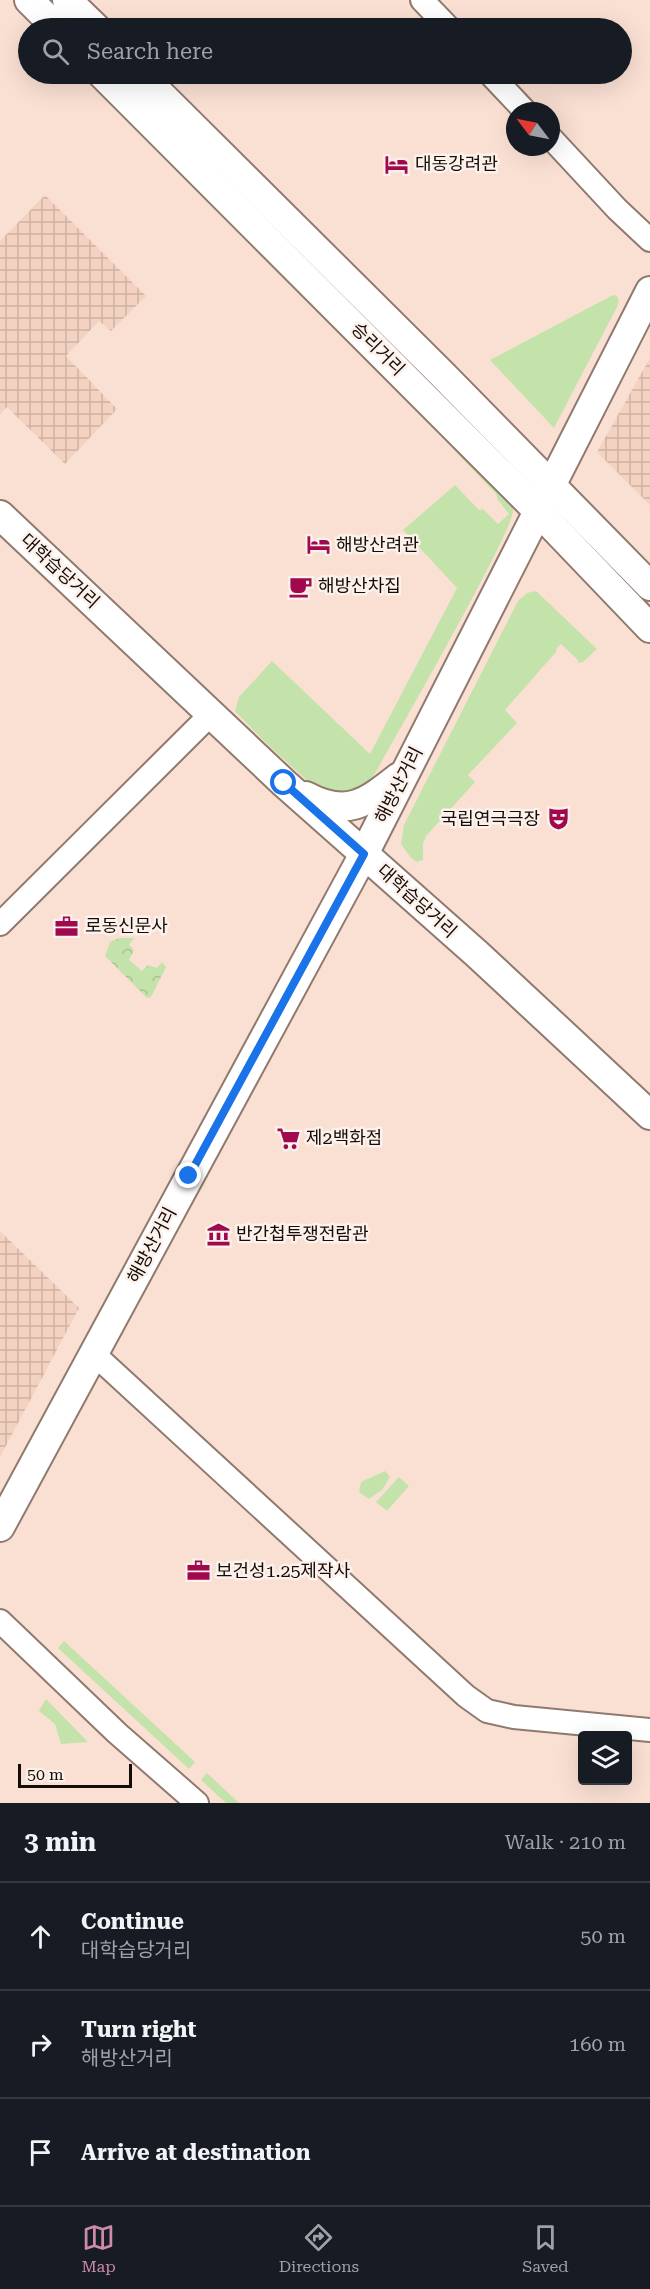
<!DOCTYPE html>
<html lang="en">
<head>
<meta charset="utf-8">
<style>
	body { margin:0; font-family:"Roboto Serif","Noto Sans KR",serif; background:#242831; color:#f1f3f6 }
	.controls { position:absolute; right:18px; bottom:18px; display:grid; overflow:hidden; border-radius:6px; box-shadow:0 6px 24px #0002 }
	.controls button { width:54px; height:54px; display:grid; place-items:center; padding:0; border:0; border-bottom:2px solid #363941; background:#171b24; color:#f1f3f6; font:30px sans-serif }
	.compass { position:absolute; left:506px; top:102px; width:54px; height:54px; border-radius:50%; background:#171b24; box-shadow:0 6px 24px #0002; rotate:302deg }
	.scale { position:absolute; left:18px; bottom:15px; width:114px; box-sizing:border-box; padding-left:6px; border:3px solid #150c08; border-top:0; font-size:16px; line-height:21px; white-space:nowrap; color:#150c08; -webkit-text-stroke:4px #fcf1eb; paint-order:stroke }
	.stop { position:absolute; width:18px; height:18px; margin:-14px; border:4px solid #1a73e8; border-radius:50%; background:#fff }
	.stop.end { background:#1a73e8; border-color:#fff; box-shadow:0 2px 6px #0008 }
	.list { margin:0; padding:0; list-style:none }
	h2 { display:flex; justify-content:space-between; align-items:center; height:78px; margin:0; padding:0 24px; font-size:26px }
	h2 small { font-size:20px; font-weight:400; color:#9ea1a6 }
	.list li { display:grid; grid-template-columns:39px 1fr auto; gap:18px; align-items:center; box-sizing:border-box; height:108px; padding:0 24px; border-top:2px solid #363941 }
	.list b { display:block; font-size:22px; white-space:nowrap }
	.list p { margin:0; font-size:20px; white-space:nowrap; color:#9ea1a6 }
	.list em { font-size:20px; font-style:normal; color:#9ea1a6 }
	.icon { flex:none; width:33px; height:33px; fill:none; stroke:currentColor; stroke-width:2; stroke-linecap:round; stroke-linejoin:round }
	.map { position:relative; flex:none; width:650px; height:1803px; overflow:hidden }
	.search { position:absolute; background:#171b24; box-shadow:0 6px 24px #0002; left:18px; right:18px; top:18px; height:66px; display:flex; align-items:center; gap:15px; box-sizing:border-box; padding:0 21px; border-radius:33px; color:#9ea1a6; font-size:22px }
	.sheet { height:402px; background:#171b24 }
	nav { display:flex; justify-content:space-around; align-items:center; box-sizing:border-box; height:84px; border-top:2px solid #363941; background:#171b24; font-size:16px; color:#9ea1a6 }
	nav a { display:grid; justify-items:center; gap:3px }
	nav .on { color:#cd8aaa }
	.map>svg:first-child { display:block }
	.industrial { fill:url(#industrial-grid) }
	.grass { fill:#c4e3aa }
	.forest { fill:url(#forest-crowns) }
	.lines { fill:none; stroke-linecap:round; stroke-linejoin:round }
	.minor-casing { stroke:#90796d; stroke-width:26 }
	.major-casing { stroke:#90796d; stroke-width:32 }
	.minor { stroke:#fff; stroke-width:22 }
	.major { stroke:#fff; stroke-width:28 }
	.route { stroke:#1a73e8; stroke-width:8 }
	.labels { text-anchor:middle; stroke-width:5; stroke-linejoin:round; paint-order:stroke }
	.poi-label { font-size:18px; fill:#150c08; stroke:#fcf1eb; text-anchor:start }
	.street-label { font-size:18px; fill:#150c08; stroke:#fcf1eb }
</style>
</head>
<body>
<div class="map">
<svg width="650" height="1803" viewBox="0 0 650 1803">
	<defs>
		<pattern id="industrial-grid" width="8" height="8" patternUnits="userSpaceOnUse" patternTransform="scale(1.5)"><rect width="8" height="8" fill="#f3d2c1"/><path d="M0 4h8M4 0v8" fill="none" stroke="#cfb3a4"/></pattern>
		<pattern id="forest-crowns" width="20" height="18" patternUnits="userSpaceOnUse" patternTransform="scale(1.5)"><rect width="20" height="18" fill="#c4e3aa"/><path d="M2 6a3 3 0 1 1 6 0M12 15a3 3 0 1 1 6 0" fill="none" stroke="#a8c291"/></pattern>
	</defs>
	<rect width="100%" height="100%" fill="#fae0d3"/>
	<!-- industrial -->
	<g class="industrial">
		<path d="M 45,195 L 146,296 L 111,331 L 99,321 L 66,356 L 117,409 L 65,464 L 7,407 L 0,414 L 0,241 Z"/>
		<path d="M 650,358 L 650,505 L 597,452 Z"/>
		<path d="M 0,1231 L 79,1308 L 0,1457 Z"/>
	</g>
	<!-- grass -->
	<g class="grass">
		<path d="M 613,295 L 617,296 L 619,301 L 617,307 L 554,428 L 490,360 Z"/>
		<path d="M 454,447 C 465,458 510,497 513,510 C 516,527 391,745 373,777 L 362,792 L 340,799 L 312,785 L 268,745 L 235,711 L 239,697 L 272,661 L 370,754 L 457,588 L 403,530 L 455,485 L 479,510 L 483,509 L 498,524 L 509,514 L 498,500 L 496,494 L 452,448 Z"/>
		<path d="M 536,591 L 597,649 L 583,662 L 578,663 L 578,660 L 561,644 L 556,649 L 557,651 L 505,710 L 517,723 L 468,775 L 475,782 L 426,836 L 423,844 L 423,860 L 417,862 L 411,858 L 401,844 L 404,825 L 518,601 L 527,593 Z"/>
		<path d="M 385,1471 L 390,1477 L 382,1490 L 369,1499 L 359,1492 L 361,1482 Z"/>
		<path d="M 399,1477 L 409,1486 L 387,1511 L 376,1502 Z"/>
		<path d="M 64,1641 L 195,1762 L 189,1769 L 58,1648 Z"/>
		<path d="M 46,1699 L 88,1742 L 61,1744 L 55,1724 L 39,1711 Z"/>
		<path d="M 207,1773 L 239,1803 L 226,1803 L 201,1780 Z"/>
	</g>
	<!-- forest -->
	<path class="forest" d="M 119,938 L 134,938 L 129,945 L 134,950 L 129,960 L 142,971 L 148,965 L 157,968 L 162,962 L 166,967 L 151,997 L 147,998 L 105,956 L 110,942 Z"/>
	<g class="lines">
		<defs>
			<g id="minor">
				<path d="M 422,0 L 449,28"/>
				<path d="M 490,74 L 525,111"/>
				<path d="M 551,138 L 617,209 L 650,240"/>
				<path d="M 0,924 L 211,714"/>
				<path d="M 94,1354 L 466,1696 L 487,1711 L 514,1717 L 650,1730"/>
				<path d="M 0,1621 L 117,1733 L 197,1803"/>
			</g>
			<g id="major">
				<path d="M 29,0 L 57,28"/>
				<path d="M 67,0 L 96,28"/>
				<path d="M 102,74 L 538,511 L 650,628"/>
				<path d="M 140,74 L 442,374 L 650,586"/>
				<path d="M 0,515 L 284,783 L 477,954 L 650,1115"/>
				<path d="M 306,796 C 347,818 366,803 399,777"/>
				<path d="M 0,1527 L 364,854 L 650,291"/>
			</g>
		</defs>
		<!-- minor casing -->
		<use href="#minor" class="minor-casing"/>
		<!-- major casing -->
		<use href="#major" class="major-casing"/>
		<!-- minor -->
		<use href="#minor" class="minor"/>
		<!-- major -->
		<use href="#major" class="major"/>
	</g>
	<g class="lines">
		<!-- route -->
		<path class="route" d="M 189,1176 L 364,854 L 284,783"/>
	</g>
	<!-- icons -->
	<defs>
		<symbol id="hotel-bare" viewBox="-9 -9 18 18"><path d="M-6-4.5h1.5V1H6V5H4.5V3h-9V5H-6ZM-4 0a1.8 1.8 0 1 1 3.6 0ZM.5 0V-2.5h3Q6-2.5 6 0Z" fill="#a0094e" stroke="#fcf1eb" stroke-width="2.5" paint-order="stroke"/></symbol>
		<symbol id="cafe-bare" viewBox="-9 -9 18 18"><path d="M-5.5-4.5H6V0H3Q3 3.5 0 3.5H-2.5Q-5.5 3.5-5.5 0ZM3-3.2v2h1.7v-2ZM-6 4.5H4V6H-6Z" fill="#a0094e" stroke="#fcf1eb" stroke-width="2.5" paint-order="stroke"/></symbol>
		<symbol id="theatre-bare" viewBox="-9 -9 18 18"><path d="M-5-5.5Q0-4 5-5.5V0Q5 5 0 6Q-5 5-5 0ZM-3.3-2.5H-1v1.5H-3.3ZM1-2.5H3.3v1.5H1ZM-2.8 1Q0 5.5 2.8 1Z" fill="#a0094e" stroke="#fcf1eb" stroke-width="2.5" paint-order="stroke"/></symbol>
		<symbol id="office-bare" viewBox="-9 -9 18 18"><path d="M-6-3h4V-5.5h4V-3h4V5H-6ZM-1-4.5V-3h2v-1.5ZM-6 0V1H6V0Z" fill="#a0094e" stroke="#fcf1eb" stroke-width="2.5" paint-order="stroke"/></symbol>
		<symbol id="supermarket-bare" viewBox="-9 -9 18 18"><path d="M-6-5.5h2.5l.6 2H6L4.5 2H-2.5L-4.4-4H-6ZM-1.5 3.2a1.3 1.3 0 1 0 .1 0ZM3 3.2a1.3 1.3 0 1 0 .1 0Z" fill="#a0094e" stroke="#fcf1eb" stroke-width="2.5" paint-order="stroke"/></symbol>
		<symbol id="museum-bare" viewBox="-9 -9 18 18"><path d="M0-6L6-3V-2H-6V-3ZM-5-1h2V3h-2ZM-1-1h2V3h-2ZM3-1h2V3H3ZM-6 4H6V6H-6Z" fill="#a0094e" stroke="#fcf1eb" stroke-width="2.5" paint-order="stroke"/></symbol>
	</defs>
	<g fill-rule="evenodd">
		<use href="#hotel-bare" x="380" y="148" width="33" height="33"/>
		<use href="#hotel-bare" x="302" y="528" width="33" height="33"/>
		<use href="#cafe-bare" x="284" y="570" width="33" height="33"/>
		<use href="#theatre-bare" x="542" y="802" width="33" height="33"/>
		<use href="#office-bare" x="50" y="910" width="33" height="33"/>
		<use href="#supermarket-bare" x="272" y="1122" width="33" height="33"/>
		<use href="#museum-bare" x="202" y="1218" width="33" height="33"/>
		<use href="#office-bare" x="182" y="1554" width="33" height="33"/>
	</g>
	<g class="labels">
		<!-- poi labels -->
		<g class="poi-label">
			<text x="415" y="170">대동강려관</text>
			<text x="336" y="551">해방산려관</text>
			<text x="318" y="592">해방산차집</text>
			<text x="540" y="825" text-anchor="end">국립연극극장</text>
			<text x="85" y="932">로동신문사</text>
			<text x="306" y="1144">제2백화점</text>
			<text x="236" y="1240">반간첩투쟁전람관</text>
			<text x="216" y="1577">보건성1.25제작사</text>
		</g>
		<!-- street labels -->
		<g class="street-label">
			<text transform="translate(378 349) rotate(45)" y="6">승리거리</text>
			<text transform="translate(60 571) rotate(43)" y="6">대학습당거리</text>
			<text transform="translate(399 785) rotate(-63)" y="6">해방산거리</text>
			<text transform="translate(417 901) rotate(42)" y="6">대학습당거리</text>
			<text transform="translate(152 1245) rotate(-62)" y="6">해방산거리</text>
		</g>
	</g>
</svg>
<div class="controls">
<button><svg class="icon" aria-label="layers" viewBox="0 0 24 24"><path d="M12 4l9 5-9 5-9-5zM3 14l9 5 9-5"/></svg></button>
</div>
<svg class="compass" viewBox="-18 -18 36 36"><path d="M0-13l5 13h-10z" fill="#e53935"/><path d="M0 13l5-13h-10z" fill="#9ea1a6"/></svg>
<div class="scale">50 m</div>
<div class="stop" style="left:284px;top:783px"></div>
<div class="stop end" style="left:189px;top:1176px"></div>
<div class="search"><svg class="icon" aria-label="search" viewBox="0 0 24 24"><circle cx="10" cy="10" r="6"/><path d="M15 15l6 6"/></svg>Search here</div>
</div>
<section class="sheet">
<h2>3 min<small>Walk · 210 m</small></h2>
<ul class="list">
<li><svg class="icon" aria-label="ahead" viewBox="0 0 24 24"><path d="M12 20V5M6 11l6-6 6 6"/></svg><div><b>Continue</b><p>대학습당거리</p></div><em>50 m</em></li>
<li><svg class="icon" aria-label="right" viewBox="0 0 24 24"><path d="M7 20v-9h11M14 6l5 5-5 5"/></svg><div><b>Turn right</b><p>해방산거리</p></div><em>160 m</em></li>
<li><svg class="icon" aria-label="arrive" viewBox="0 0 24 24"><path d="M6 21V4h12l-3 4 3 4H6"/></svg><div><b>Arrive at destination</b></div></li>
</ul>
</section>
<nav>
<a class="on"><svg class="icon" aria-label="map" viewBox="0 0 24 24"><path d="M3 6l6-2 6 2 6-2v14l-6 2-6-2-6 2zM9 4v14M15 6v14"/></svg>Map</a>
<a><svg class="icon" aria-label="directions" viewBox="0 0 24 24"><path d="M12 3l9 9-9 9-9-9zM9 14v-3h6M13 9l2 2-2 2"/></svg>Directions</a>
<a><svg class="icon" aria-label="saved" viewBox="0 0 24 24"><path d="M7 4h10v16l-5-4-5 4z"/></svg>Saved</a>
</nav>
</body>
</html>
